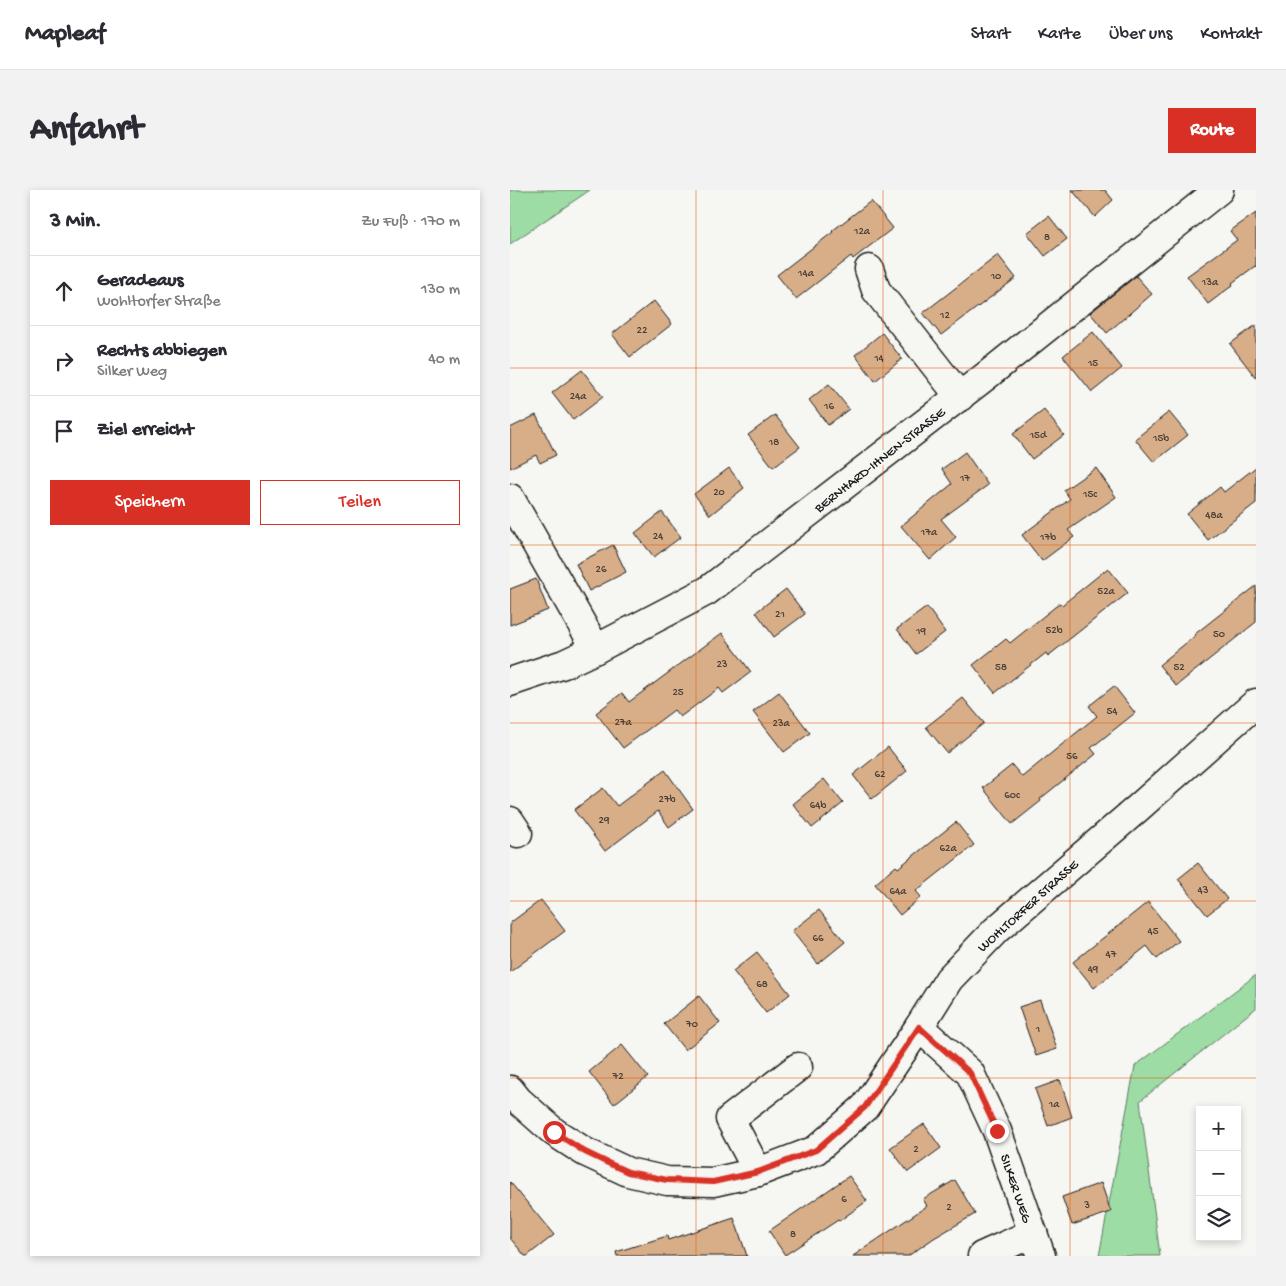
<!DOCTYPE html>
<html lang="de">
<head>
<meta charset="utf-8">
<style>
	body { margin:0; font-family:"Gochi Hand",sans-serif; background:#f2f2f3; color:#2b2b33 }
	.controls { position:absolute; right:15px; bottom:15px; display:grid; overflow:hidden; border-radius:0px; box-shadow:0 2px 8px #0003 }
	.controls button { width:45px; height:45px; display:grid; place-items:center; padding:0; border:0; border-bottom:1px solid #e1e1e2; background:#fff; color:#2b2b33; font:25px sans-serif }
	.stop { position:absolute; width:15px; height:15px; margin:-11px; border:4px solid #d93025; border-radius:50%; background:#fff }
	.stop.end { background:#d93025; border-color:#fff; box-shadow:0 1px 5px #0008 }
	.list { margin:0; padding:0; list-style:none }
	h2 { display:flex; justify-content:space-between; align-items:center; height:65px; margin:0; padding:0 20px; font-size:21px }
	h2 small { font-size:16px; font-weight:400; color:#7c7c81 }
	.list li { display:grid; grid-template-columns:32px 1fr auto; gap:15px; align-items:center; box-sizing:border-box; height:70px; padding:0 20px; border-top:1px solid #e1e1e2 }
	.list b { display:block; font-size:19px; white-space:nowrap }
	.list p { margin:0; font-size:16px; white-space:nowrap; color:#7c7c81 }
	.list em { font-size:16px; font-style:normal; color:#7c7c81 }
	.actions { display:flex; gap:10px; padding:15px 20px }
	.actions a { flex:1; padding:11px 0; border:1px solid #d93025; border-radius:0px; text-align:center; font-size:18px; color:#d93025 }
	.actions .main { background:#d93025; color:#fff }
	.icon { flex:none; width:28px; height:28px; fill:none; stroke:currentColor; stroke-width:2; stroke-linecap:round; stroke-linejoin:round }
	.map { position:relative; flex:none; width:746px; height:1066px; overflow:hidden; border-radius:0px }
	header { display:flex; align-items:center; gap:30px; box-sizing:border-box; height:70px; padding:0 25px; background:#fff; border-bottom:1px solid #e1e1e2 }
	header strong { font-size:24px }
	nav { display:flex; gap:28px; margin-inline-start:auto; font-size:18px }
	.intro { display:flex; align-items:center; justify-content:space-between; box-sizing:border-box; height:120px; padding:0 30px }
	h1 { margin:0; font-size:35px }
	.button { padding:12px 22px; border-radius:0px; background:#d93025; color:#fff; font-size:18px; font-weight:700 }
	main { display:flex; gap:30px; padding:0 30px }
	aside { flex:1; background:#fff; border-radius:0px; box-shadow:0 2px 8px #0003 }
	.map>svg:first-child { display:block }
	.green { fill:#9ddca5; stroke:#5c7c60 }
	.building { fill:#d8ae89; stroke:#1c1c1c }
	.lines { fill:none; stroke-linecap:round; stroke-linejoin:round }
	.minor-casing { stroke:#1c1c1c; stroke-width:31 }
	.minor { stroke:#f6f6f2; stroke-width:28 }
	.route { stroke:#d93025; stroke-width:6 }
	.grid { fill:none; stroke:#e8590c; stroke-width:1; stroke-opacity:0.55 }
	.labels { text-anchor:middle; stroke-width:5; stroke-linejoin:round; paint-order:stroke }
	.number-label { font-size:11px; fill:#4b4037 }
	.street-label { font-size:14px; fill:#1c1c1c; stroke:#f6f6f2 }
</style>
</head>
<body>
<header>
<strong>Mapleaf</strong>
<nav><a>Start</a><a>Karte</a><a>Über uns</a><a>Kontakt</a></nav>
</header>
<div class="intro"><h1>Anfahrt</h1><a class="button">Route</a></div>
<main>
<aside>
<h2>3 Min.<small>Zu Fuß · 170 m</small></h2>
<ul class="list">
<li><svg class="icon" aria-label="ahead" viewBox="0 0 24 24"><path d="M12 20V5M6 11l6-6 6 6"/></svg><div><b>Geradeaus</b><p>Wohltorfer Straße</p></div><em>130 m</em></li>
<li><svg class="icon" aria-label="right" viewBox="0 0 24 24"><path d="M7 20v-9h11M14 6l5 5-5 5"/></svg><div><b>Rechts abbiegen</b><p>Silker Weg</p></div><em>40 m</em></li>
<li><svg class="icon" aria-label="arrive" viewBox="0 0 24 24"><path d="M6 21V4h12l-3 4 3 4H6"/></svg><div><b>Ziel erreicht</b></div></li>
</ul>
<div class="actions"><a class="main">Speichern</a><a>Teilen</a></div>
</aside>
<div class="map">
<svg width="746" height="1066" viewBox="0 0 746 1066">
	<rect width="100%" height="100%" fill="#f6f6f2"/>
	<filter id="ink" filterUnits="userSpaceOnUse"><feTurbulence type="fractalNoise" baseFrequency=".02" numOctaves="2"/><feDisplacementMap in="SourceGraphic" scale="10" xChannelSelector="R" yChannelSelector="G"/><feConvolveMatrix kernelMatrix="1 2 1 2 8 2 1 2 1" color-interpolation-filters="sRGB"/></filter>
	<g filter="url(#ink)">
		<!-- green -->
		<g class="green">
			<path d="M 0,0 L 80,0 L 0,54 Z"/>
			<path d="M 746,785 L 746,818 L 630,911 L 650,1066 L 589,1066 L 625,876 Z"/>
		</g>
		<!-- building -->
		<g class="building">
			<path d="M 562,0 L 595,0 L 603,10 L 585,27 Z"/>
			<path d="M 361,11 L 383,38 L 343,69 L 341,66 L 286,109 L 267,85 L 323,42 L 322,41 Z"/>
			<path d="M 746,23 L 746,77 L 745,76 L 722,93 L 723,95 L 698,114 L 677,86 L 727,50 L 720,41 Z"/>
			<path d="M 539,26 L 557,49 L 535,66 L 517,43 Z"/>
			<path d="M 488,65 L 506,88 L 431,145 L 413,123 Z"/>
			<path d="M 626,86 L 642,104 L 597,143 L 580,123 Z"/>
			<path d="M 144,111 L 162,134 L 120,167 L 102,144 Z"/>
			<path d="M 746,135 L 746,188 L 720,154 Z"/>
			<path d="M 583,142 L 612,178 L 582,202 L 553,166 Z"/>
			<path d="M 372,143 L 392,169 L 365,191 L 345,165 Z"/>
			<path d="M 72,180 L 93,207 L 63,230 L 42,203 Z"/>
			<path d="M 319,194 L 339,219 L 318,235 L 299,210 Z"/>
			<path d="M 534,220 L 554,245 L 522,269 L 503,244 Z"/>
			<path d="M 659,222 L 678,245 L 644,272 L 625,249 Z"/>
			<path d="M 26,225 L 46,265 L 30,273 L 26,265 L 0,278 L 0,238 Z"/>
			<path d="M 265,225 L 290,257 L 263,277 L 238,245 Z"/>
			<path d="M 455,262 L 478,295 L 431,329 L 446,347 L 420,370 L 391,336 L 442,294 L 432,279 Z"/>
			<path d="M 746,277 L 746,313 L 698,350 L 677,324 L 710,297 L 714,302 Z"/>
			<path d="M 219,278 L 234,298 L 200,325 L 184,304 Z"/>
			<path d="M 586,278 L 606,307 L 558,340 L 564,347 L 532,371 L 512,345 L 560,309 L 554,300 Z"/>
			<path d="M 152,322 L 171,347 L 144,367 L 125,343 Z"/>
			<path d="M 103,355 L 116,382 L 79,401 L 66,374 Z"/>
			<path d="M 598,378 L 618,403 L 538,466 L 536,463 L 485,503 L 463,475 L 496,449 L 500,453 L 550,413 L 552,415 Z"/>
			<path d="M 26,389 L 38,420 L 0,435 L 0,399 Z"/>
			<path d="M 746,396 L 746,432 L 666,496 L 649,475 L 686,445 L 685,444 Z"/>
			<path d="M 276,399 L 295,424 L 264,447 L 246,422 Z"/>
			<path d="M 417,417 L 435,442 L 406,464 L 387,439 Z"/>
			<path d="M 212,443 L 241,482 L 213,503 L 209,498 L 170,527 L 164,520 L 113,558 L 86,523 L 112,503 L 119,512 Z"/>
			<path d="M 604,496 L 625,523 L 581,558 L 586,564 L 530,609 L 531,611 L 502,634 L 473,598 L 502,575 L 512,587 L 587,526 L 579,516 Z"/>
			<path d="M 269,502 L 300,543 L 274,562 L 243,522 Z"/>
			<path d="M 453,508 L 474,533 L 437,563 L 416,537 Z"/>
			<path d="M 378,557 L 397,581 L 362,609 L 343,585 Z"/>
			<path d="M 155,580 L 183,619 L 159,637 L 148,621 L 95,661 L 64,620 L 93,598 L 107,616 Z"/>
			<path d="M 314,589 L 333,613 L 302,638 L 283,614 Z"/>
			<path d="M 446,632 L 464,655 L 406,701 L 411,707 L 390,725 L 365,694 L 386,676 L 388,678 Z"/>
			<path d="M 688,673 L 717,709 L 697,725 L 668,689 Z"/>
			<path d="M 31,710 L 55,741 L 0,782 L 0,733 Z"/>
			<path d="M 638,712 L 669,751 L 647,769 L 637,756 L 584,798 L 563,772 Z"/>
			<path d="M 309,720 L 335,752 L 308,774 L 282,741 Z"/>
			<path d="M 247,762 L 280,804 L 256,823 L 223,781 Z"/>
			<path d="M 189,806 L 210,833 L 175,860 L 154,834 Z"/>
			<path d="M 530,810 L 547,859 L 526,866 L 509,817 Z"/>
			<path d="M 112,855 L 138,887 L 104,914 L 79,882 Z"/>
			<path d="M 550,890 L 562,927 L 538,936 L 525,899 Z"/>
			<path d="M 414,934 L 431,958 L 398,982 L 380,958 Z"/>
			<path d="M 339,986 L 357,1011 L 329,1031 L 328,1030 L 275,1065 L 259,1041 Z"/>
			<path d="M 445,990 L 465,1024 L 424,1048 L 398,1066 L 343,1066 L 417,1016 L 413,1009 Z"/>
			<path d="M 0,992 L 44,1045 L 17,1066 L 15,1066 L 0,1048 Z"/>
			<path d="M 591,993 L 601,1022 L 562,1035 L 552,1007 Z"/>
			<path d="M 224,1028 L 237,1066 L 107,1066 L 106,1062 L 157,1046 L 158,1050 Z"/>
		</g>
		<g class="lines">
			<defs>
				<g id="minor">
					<path d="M 359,79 L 366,100 L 450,207"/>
					<path d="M 0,308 L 86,459"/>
					<path d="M 0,492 L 54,474 L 86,459 L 197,401 L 476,186 L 709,0"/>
					<path d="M 0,631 L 8,643"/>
					<path d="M 409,837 L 460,883 L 487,941 L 531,1066"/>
					<path d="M 0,900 L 8,910 L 44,942 L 75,962 L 118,982 L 157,991 L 203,992 L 248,982 L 306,960 L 355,917 L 409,837 L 439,789 L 486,740 L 628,618 L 746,513"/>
					<path d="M 248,982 L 220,929 L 288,877"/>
					<path d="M 472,1066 L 523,1043"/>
				</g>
			</defs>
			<!-- minor casing -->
			<use href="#minor" class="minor-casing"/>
			<!-- minor -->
			<use href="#minor" class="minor"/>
		</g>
	</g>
	<g class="lines" filter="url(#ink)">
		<!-- route -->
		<path class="route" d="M 44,942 L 75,962 L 98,973 L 118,982 L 157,990 L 203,992 L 248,982 L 306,960 L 355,917 L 409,837 L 460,883 L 487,941"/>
	</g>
	<!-- grid -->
	<path class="grid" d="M 186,0 L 186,1066M 373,0 L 373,1066M 560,0 L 560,1066M 0,178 L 746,178M 0,355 L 746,355M 0,533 L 746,533M 0,711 L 746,711M 0,888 L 746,888"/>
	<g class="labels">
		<!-- number labels -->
		<g class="number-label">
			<text x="352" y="44">12a</text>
			<text x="537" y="50">8</text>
			<text x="296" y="86">14a</text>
			<text x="486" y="89">10</text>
			<text x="700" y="95">13a</text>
			<text x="435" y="128">12</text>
			<text x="132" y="143">22</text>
			<text x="369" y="171">14</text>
			<text x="583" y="176">15</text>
			<text x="68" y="209">24a</text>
			<text x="319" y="219">16</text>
			<text x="528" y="248">15d</text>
			<text x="651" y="251">15b</text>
			<text x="264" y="255">18</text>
			<text x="455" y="291">17</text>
			<text x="209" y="305">20</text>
			<text x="580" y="307">15c</text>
			<text x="704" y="328">48a</text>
			<text x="419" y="345">17a</text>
			<text x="148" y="349">24</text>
			<text x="538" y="350">17b</text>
			<text x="91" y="382">26</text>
			<text x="596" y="404">52a</text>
			<text x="270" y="427">21</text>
			<text x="544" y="443">52b</text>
			<text x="411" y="444">19</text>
			<text x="709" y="447">50</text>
			<text x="212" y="477">23</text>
			<text x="491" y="480">58</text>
			<text x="669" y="480">52</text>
			<text x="168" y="505">25</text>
			<text x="602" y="524">54</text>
			<text x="113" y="535">27a</text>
			<text x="271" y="536">23a</text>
			<text x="562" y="569">56</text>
			<text x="370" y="587">62</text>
			<text x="502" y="608">60c</text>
			<text x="157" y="612">27b</text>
			<text x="308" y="618">64b</text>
			<text x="94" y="633">29</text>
			<text x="438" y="661">62a</text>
			<text x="693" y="703">43</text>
			<text x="388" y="704">64a</text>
			<text x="643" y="744">45</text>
			<text x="308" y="751">66</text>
			<text x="601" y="767">47</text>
			<text x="583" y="782">49</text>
			<text x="252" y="797">68</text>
			<text x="182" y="837">70</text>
			<text x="528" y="842">1</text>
			<text x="108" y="889">72</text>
			<text x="544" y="917">1a</text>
			<text x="406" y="962">2</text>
			<text x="334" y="1012">6</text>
			<text x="577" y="1018">3</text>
			<text x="439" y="1020">2</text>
			<text x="283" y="1047">8</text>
		</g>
		<!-- street labels -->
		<g class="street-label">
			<text transform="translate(369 269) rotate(-38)" y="5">BERNHARD-IHNEN-STRASSE</text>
			<text transform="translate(517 715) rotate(-42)" y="5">WOHLTORFER STRASSE</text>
			<text transform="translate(507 998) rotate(71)" y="5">SILKER WEG</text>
		</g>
	</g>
</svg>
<div class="controls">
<button>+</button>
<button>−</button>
<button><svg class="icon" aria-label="layers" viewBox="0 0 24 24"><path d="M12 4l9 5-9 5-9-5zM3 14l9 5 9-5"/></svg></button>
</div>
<div class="stop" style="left:44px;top:942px"></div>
<div class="stop end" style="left:487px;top:941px"></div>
</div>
</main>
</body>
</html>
